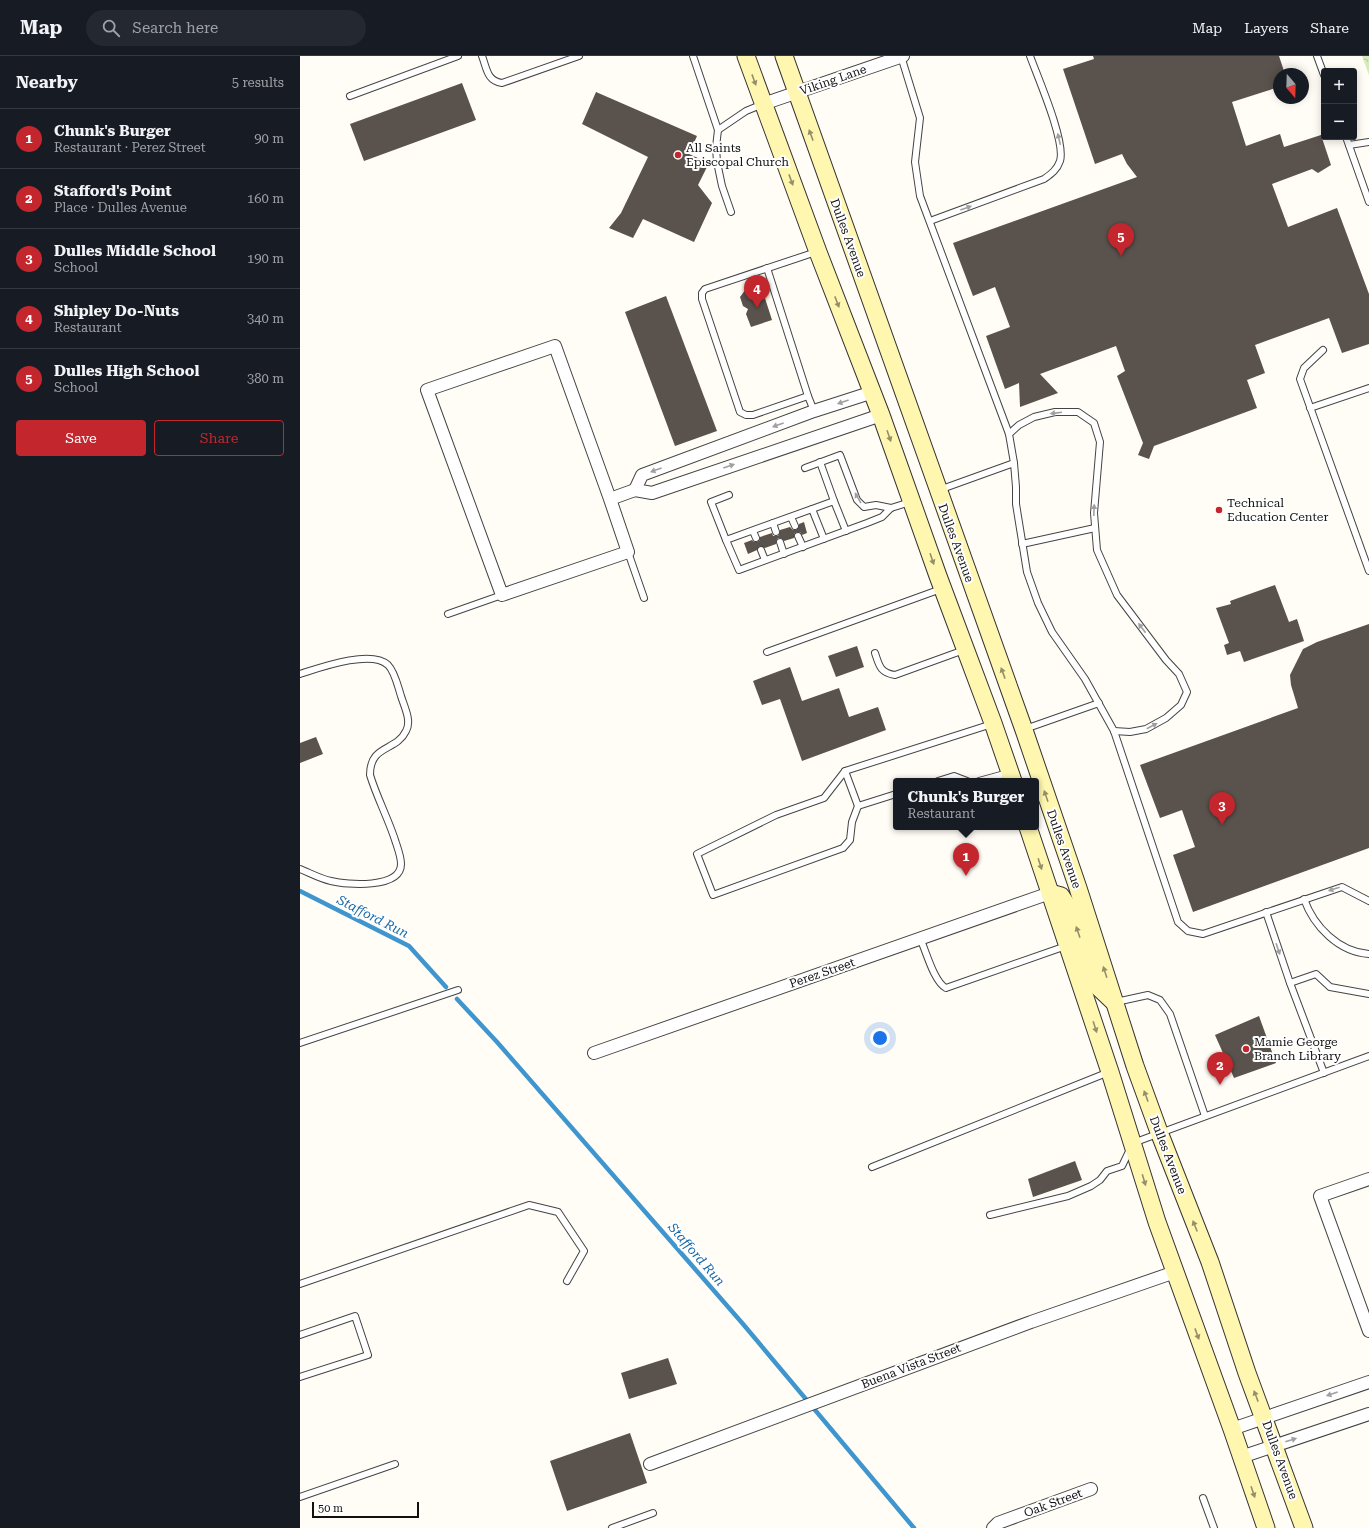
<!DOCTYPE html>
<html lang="en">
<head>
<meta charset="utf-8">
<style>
	body { margin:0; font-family:"Roboto Serif",serif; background:#242831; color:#f1f3f6 }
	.controls { position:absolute; right:12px; top:12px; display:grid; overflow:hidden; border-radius:4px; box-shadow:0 2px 10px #0003 }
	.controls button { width:36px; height:36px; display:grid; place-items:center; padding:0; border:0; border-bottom:1px solid #363941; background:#171b24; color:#f1f3f6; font:20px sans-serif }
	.compass { position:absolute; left:973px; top:12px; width:36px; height:36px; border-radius:50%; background:#171b24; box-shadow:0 2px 10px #0003; rotate:161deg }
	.scale { position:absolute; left:12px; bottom:10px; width:107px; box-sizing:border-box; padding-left:4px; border:2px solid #111; border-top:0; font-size:11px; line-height:14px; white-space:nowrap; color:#111; -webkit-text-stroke:3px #fff; paint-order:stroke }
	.you { position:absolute; left:580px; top:982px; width:14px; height:14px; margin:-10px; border:3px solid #fff; border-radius:50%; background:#1a73e8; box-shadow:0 0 0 6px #1a73e833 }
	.badge { display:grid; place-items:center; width:26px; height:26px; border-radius:50%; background:#c4262e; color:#fff; font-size:13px; font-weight:700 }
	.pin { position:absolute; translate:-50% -33px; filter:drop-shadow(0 1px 2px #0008) }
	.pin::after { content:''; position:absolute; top:21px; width:14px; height:12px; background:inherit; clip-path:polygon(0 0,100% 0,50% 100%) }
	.popup { position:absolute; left:593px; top:722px; width:146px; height:52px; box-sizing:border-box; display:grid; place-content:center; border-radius:4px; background:#171b24; filter:drop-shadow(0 1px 3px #0005); font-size:13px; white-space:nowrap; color:#9ea1a6 }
	.popup b { font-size:15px; color:#f1f3f6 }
	.popup::after { content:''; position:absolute; left:50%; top:100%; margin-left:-8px; border:8px solid transparent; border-top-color:#171b24 }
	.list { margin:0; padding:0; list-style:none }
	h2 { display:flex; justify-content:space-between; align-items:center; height:52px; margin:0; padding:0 16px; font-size:17px }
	h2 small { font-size:13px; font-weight:400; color:#9ea1a6 }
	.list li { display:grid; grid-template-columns:26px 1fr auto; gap:12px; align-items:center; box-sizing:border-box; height:60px; padding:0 16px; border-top:1px solid #363941 }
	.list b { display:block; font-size:15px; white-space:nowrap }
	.list p { margin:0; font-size:13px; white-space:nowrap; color:#9ea1a6 }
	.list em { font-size:13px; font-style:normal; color:#9ea1a6 }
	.actions { display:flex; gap:8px; padding:12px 16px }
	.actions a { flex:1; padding:9px 0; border:1px solid #c4262e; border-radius:4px; text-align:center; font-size:14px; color:#c4262e }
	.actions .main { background:#c4262e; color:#fff }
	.icon { flex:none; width:22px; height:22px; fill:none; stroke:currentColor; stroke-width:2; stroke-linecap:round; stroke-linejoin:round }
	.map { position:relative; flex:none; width:1069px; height:1472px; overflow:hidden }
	header { display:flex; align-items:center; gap:24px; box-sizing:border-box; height:56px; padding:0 20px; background:#171b24; border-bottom:1px solid #363941 }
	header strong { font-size:19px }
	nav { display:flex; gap:22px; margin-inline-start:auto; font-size:14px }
	.search { width:280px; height:36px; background:#242831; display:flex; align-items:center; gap:10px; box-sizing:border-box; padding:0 14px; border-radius:22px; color:#9ea1a6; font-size:15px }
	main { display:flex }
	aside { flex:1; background:#171b24 }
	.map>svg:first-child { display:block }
	.park { fill:url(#park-crowns) }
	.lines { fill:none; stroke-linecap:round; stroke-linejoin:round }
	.stream { stroke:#3f96cf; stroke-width:4.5 }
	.building { fill:#5a524d }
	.lane-casing { stroke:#444; stroke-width:8 }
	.street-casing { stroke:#444; stroke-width:14 }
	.secondary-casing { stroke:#333; stroke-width:19 }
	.lane { stroke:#fff; stroke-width:6 }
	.street { stroke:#fff; stroke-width:12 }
	.secondary { stroke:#fff6b0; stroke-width:17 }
	.oneway { fill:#948f68 }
	.oneway2 { fill:#a0a0a0 }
	.poi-dot { fill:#c4262e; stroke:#fff; stroke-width:1.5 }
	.labels { text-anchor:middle; stroke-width:4; stroke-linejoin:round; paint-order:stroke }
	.street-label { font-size:12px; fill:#111; stroke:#fff }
	.poi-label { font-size:12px; fill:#111; stroke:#fff; text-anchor:start }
	.water-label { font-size:13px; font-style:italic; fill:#1768a6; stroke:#fff }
</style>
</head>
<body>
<header>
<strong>Map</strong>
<div class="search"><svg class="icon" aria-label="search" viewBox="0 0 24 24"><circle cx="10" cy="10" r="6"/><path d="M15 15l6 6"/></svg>Search here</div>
<nav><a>Map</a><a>Layers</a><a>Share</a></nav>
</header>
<main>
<aside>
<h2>Nearby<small>5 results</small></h2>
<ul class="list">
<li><span class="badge">1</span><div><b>Chunk's Burger</b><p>Restaurant · Perez Street</p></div><em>90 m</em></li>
<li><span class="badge">2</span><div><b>Stafford's Point</b><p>Place · Dulles Avenue</p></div><em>160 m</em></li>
<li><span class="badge">3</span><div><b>Dulles Middle School</b><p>School</p></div><em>190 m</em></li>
<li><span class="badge">4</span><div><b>Shipley Do-Nuts</b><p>Restaurant</p></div><em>340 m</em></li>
<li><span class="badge">5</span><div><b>Dulles High School</b><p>School</p></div><em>380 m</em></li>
</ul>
<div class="actions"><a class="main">Save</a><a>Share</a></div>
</aside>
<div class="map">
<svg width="1069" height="1472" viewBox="0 0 1069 1472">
	<defs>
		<pattern id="park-crowns" width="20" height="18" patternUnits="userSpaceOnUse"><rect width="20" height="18" fill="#d5ebbd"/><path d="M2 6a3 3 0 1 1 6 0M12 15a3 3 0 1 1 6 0" fill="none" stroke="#b6c8a1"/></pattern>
	</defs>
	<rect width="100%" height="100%" fill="#fffdf5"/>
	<!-- park -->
	<path class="park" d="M 1062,0 L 1069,0 L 1069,19 Z"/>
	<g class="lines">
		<!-- stream -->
		<g class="stream">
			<path d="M 0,835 L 109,890 L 146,931"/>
			<path d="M 157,943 L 197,986 L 443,1268 L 614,1472"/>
		</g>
	</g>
	<!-- building -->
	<g class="building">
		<path d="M 793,0 L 979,0 L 985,18 L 979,18 L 979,31 L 932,46 L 946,90 L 980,78 L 984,91 L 1021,79 L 1031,109 L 1018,117 L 1012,113 L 972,128 L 988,171 L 1037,152 L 1069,238 L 1069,288 L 1042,297 L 1029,262 L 955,289 L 965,317 L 947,324 L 957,352 L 854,390 L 849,403 L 838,399 L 843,387 L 817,320 L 825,315 L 816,290 L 740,318 L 758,337 L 720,351 L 719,327 L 705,333 L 686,280 L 710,271 L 695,231 L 673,240 L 653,187 L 837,121 L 827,108 L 822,98 L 795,108 L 763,13 L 794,3 Z"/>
		<path d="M 162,27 L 176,64 L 64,105 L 50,68 Z"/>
		<path d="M 296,36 L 397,80 L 389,98 L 409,107 L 398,129 L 412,147 L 394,186 L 343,163 L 333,182 L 309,172 L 321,157 L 348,101 L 282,68 Z"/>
		<path d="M 455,230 L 463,236 L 472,264 L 451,271 L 446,258 L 448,253 L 443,250 L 440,241 L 446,233 Z"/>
		<path d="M 366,240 L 417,375 L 375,390 L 325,256 Z"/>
		<path d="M 504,466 L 507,477 L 502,479 L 500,476 L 497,476 L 494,478 L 494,482 L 484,485 L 481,482 L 478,482 L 476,485 L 476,488 L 465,492 L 460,490 L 457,494 L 448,498 L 444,487 L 452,484 L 454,486 L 457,486 L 460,484 L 460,481 L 472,477 L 473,480 L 478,480 L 480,477 L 480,474 L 490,471 L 493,474 L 496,474 L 499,471 L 499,468 Z"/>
		<path d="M 975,529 L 989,566 L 997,563 L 1004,585 L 944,606 L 940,595 L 927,599 L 924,589 L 929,587 L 916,552 L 931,548 L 930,545 Z"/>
		<path d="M 1069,568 L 1069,792 L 893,856 L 873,799 L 895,791 L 882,754 L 860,762 L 840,709 L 998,652 L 991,629 L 990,619 L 1003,593 L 1017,586 Z"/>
		<path d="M 557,590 L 564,611 L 536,621 L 528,600 Z"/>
		<path d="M 490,611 L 502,645 L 539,632 L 549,661 L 578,651 L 586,674 L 502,705 L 480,643 L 462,649 L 453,625 Z"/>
		<path d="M 16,681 L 23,698 L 0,707 L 0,687 Z"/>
		<path d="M 959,960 L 976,1007 L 934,1022 L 915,979 Z"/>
		<path d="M 775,1105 L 782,1124 L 733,1141 L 728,1123 Z"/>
		<path d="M 368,1302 L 377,1328 L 329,1343 L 321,1317 Z"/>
		<path d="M 330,1377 L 347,1427 L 267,1455 L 250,1405 Z"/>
	</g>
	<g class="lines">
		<defs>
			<g id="lane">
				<path d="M 182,0 C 187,13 187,25 202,27 L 279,0"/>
				<path d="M 393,0 L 418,74 L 416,91 L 417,106 L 422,130 L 431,156"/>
				<path d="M 601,0 L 620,62 L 615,106 L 620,140 L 709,378 L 714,407"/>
				<path d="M 1017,0 L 1024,19"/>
				<path d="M 50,40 L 158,0"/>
				<path d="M 418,74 L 446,55 L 463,48"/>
				<path d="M 1046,81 L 1069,146"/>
				<path d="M 1049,89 L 1069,86"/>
				<path d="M 630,165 L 744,123 C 751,118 757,114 760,105 C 766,86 738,22 730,0"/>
				<path d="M 467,212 L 508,340"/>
				<path d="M 1023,294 L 1004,312 L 1000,323 L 1069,515"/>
				<path d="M 1010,352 L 1069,332"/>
				<path d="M 514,355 L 508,340 L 453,359 L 446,359 L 440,356 L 402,243 L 402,237 L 405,233 L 516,196"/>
				<path d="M 709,378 L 719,369 L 734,361 L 755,356 L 778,356 L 794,367 L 800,386 L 794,457 L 797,494 L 817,539 L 866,604 L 879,618 L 887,636 L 881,649 L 866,662 L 846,673 L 830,676 L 814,675"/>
				<path d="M 520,406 L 534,445"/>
				<path d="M 505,412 L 540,399 L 557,444 L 564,451 L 576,449 L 591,452"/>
				<path d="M 639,434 L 714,407 L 716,431 L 716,448 L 727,516 L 738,547 L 752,576 L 785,623 L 814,675 L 878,866 L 888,875 L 903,878 L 1042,831 L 1069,845"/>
				<path d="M 512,453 L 534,445 L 546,475"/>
				<path d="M 491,461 L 495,470"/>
				<path d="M 473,467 L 476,476"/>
				<path d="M 453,475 L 456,482"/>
				<path d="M 498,480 L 503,491"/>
				<path d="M 524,483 L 512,453 L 426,484 L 439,514 L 567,467 L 582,461 L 591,452 L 610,446"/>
				<path d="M 426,484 L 411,446 L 429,439"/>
				<path d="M 480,486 L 484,498"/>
				<path d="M 722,488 L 795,472"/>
				<path d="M 461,494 L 465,504"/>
				<path d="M 328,496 L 344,542"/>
				<path d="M 148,558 L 202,539"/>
				<path d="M 467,596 L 641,533"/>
				<path d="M 575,597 C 579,609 580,617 595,619 L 664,594"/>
				<path d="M 0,618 C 19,612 71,593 88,609 C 95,616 98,631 101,640 C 104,650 112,665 106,675 C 96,696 70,688 70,719 C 77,742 89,764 96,787 C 98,793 101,801 101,808 C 101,833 47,829 31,825 C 21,823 10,817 0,813"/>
				<path d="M 725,673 L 799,647"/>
				<path d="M 545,715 L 558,750 L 596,738"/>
				<path d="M 638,725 L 654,720 L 667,725"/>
				<path d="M 679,725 L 708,717"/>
				<path d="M 558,750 L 552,766 L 550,784 L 543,792 L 413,839 L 397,798 L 476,759 L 524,742 L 545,715 L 692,668"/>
				<path d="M 1004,843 C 1014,871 1039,896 1069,898"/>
				<path d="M 966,856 L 990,927 L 1024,1017"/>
				<path d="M 620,882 C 626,895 634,926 646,932 L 766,890"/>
				<path d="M 990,927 L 1016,918 L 1030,931 L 1069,938"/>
				<path d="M 816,946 L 848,939 L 860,944 L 870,958 L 905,1060"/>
				<path d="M 0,987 L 158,934"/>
				<path d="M 572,1111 L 809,1016"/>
				<path d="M 690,1159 L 768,1140 L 791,1130 L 800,1124 L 807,1115 L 822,1110 L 833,1087 L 1069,1000"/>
				<path d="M 0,1228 L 229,1149 L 258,1156 L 284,1195 L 267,1225"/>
				<path d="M 0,1279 L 55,1260 L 68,1299 L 0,1321"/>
				<path d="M 0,1441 L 95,1408"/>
				<path d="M 903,1442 L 914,1472"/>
				<path d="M 312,1472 L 353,1457"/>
			</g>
			<g id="street">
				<path d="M 463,48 L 603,0"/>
				<path d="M 573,336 L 514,355 L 342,419 L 335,434 L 352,437 L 581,359"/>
				<path d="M 310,443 L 255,290 L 127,334 L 202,539 L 328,496 L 310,443 L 335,434"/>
				<path d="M 294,997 L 750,837"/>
				<path d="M 1069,1123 L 1020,1140 L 1069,1275"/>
				<path d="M 932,1373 L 1069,1326"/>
				<path d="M 941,1401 L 1069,1358"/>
				<path d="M 350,1408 L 731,1266 L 875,1216"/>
				<path d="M 693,1472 L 698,1467 L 791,1433"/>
			</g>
			<g id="secondary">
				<path d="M 446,0 L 518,196 L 581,359 L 638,520 L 693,667 L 713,725"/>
				<path d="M 484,0 L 724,674 L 778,832 L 835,1010 L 859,1076 L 910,1206 L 947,1317 L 1004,1472"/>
				<path d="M 728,771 L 810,1016 L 857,1166 L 932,1373 L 966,1472"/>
				<path d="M 750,837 L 761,840 L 770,854 L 795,928 L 813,945"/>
			</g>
		</defs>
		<!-- lane casing -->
		<use href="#lane" class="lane-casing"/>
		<!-- street casing -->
		<use href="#street" class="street-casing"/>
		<!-- secondary casing -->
		<use href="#secondary" class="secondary-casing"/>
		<!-- lane -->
		<use href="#lane" class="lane"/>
		<!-- street -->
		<use href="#street" class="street"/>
		<!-- secondary -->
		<use href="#secondary" class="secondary"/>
	</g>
	<!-- one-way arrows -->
	<defs><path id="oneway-solid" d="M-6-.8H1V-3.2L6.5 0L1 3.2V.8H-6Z"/></defs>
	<g class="oneway">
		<use href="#oneway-solid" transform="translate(454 24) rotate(70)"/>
		<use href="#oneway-solid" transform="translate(511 79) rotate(-110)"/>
		<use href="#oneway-solid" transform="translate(491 124) rotate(70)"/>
		<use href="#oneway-solid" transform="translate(537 246) rotate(69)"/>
		<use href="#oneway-solid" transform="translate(589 380) rotate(71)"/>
		<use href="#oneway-solid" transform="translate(632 503) rotate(71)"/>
		<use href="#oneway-solid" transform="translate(703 617) rotate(-110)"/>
		<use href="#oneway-solid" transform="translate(746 740) rotate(-109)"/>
		<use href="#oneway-solid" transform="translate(740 808) rotate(72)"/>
		<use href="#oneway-solid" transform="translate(778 876) rotate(-109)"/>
		<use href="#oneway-solid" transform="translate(805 916) rotate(-108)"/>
		<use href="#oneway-solid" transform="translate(795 971) rotate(72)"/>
		<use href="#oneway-solid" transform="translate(846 1040) rotate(-110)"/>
		<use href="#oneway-solid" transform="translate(844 1124) rotate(73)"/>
		<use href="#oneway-solid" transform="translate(895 1170) rotate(-112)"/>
		<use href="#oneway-solid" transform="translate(897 1278) rotate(70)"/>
		<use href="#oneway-solid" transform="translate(956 1340) rotate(-111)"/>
		<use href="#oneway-solid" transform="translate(953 1436) rotate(71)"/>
	</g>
	<g class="oneway2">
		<use href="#oneway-solid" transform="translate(759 83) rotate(-103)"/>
		<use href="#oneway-solid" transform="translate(666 152) rotate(-20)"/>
		<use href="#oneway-solid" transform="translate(543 346) rotate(161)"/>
		<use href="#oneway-solid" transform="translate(756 357) rotate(173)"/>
		<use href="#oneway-solid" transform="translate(478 369) rotate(160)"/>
		<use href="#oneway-solid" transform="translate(429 410) rotate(-19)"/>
		<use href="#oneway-solid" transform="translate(356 414) rotate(160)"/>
		<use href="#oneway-solid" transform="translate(558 442) rotate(-120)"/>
		<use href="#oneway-solid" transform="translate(794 454) rotate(-88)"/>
		<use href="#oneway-solid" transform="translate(842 572) rotate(-127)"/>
		<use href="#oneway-solid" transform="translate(852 670) rotate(-28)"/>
		<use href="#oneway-solid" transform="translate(1034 833) rotate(162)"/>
		<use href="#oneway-solid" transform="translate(978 893) rotate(71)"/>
		<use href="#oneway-solid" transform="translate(1032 1338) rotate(161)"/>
		<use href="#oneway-solid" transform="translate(991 1384) rotate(-18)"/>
	</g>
	<!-- markers -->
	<g class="poi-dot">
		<circle cx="378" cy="99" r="4"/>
		<circle cx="919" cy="454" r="4"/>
		<circle cx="946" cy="993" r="4"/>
	</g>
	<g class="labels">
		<!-- street labels -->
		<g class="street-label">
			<text transform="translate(533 24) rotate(-19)" y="4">Viking Lane</text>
			<text transform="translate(548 182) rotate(70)" y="4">Dulles Avenue</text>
			<text transform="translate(656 487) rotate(70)" y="4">Dulles Avenue</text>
			<text transform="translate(764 793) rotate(71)" y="4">Dulles Avenue</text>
			<text transform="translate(522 917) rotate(-19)" y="4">Perez Street</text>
			<text transform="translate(868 1099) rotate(69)" y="4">Dulles Avenue</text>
			<text transform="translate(611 1310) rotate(-21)" y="4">Buena Vista Street</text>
			<text transform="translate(980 1404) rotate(70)" y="4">Dulles Avenue</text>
			<text transform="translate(753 1447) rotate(-20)" y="4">Oak Street</text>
		</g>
		<!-- poi labels -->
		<g class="poi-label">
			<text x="386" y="96">All Saints<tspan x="386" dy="14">Episcopal Church</tspan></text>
			<text x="927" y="451">Technical<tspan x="927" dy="14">Education Center</tspan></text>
			<text x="954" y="990">Mamie George<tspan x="954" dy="14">Branch Library</tspan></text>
		</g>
		<!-- water labels -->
		<g class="water-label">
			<text transform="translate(73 860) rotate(27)" y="5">Stafford Run</text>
			<text transform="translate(397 1198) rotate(49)" y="5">Stafford Run</text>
		</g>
	</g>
</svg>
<div class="controls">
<button>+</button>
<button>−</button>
</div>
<svg class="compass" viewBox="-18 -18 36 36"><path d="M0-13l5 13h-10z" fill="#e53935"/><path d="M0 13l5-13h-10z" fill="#9ea1a6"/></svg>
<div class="scale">50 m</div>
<div class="you"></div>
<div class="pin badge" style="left:666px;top:820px">1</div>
<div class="popup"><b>Chunk's Burger</b>Restaurant</div>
<div class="pin badge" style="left:920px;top:1029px">2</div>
<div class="pin badge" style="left:922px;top:769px">3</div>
<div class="pin badge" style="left:457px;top:252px">4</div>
<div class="pin badge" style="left:821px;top:200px">5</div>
</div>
</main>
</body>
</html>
